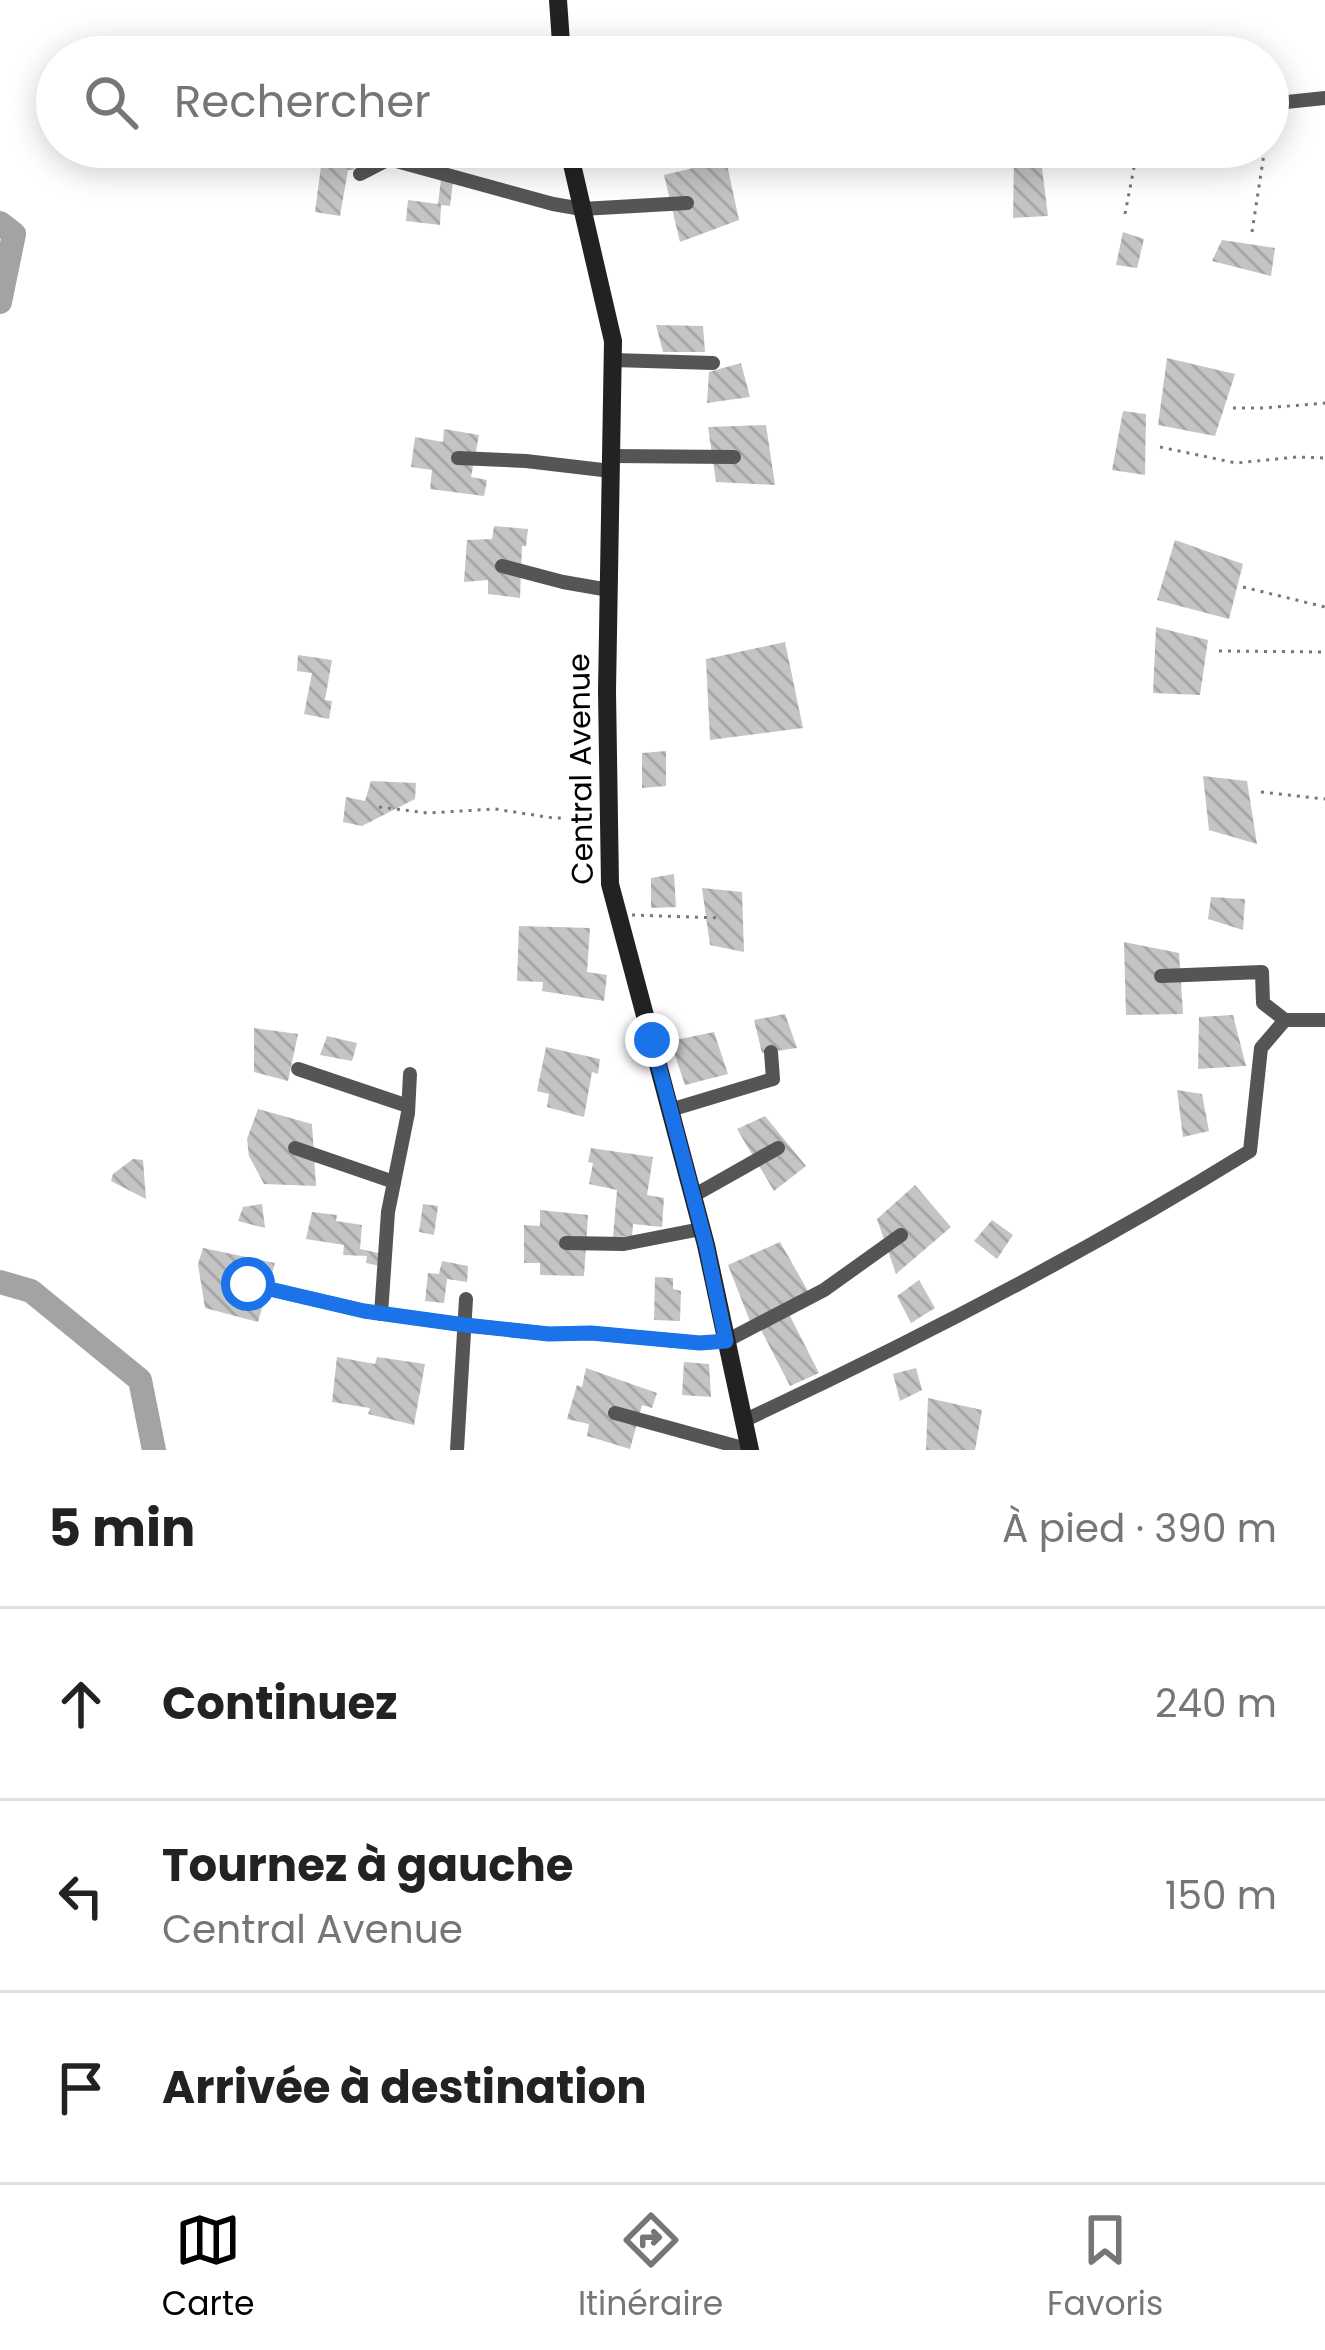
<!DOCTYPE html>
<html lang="fr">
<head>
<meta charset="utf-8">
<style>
	body { margin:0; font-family:Poppins,sans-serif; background:#f6f6f6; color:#222 }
	.stop { position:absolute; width:36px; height:36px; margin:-27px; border:9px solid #1a73e8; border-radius:50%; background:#fff }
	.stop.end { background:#1a73e8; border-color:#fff; box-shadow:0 3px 12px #0008 }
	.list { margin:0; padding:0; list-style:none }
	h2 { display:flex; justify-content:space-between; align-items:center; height:156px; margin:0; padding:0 48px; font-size:51px }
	h2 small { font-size:39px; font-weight:400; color:#767676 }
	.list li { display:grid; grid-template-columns:78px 1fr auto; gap:36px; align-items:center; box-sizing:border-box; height:192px; padding:0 48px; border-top:3px solid #e0e0e0 }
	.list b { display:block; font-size:45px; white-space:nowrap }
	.list p { margin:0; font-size:39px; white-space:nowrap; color:#767676 }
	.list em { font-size:39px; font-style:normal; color:#767676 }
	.icon { flex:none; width:66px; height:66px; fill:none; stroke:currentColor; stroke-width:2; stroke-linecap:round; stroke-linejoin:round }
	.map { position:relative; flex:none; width:1325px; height:1450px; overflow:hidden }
	.search { position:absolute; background:#fff; box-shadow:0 6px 30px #0003; left:36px; right:36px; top:36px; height:132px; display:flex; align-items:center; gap:30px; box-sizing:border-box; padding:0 42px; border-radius:66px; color:#767676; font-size:45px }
	.sheet { height:732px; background:#fff }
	nav { display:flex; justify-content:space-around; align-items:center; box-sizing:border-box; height:168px; border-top:3px solid #e0e0e0; background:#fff; font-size:33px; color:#767676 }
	nav a { display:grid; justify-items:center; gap:6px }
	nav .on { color:#000 }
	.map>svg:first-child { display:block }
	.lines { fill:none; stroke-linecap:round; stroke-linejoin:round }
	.river { stroke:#a3a3a3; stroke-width:24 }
	.building { fill:url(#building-back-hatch) }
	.path { stroke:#777; stroke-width:3; stroke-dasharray:3 6; stroke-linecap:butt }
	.street { stroke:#555; stroke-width:14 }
	.secondary { stroke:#222; stroke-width:18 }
	.route { stroke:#1a73e8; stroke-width:15 }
	.labels { text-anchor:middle; stroke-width:12; stroke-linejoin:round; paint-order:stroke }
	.street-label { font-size:30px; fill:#000; stroke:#fff }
</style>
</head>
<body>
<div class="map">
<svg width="1325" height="1450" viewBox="0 0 1325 1450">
	<defs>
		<pattern id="building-back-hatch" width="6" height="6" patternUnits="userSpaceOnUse" patternTransform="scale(3)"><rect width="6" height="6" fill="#c4c4c4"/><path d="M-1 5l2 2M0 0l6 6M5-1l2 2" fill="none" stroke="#a7a7a7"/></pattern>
	</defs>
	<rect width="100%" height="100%" fill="#fff"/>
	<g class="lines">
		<!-- river -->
		<g class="river">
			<path d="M 0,223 L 14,234 L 0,302"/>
			<path d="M 0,1282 L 31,1291 L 140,1380 L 154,1450"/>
		</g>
	</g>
	<!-- building -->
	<g class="building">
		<path d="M 432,44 L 448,47 L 447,57 L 403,57 L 404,50 L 412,52 L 413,47 L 431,51 Z"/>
		<path d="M 319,147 L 356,152 L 354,170 L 348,170 L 340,216 L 315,212 L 321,166 L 316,165 Z"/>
		<path d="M 610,147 L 657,147 L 658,158 L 612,167 Z"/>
		<path d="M 1014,157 L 1041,160 L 1048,216 L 1013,218 Z"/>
		<path d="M 726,160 L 739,220 L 680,242 L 664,175 Z"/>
		<path d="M 441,180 L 453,182 L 450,206 L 441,205 L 440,225 L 406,221 L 408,200 L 438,204 Z"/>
		<path d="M 1123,232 L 1144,239 L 1137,268 L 1116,265 Z"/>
		<path d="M 1222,240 L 1275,248 L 1271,276 L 1212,261 Z"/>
		<path d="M 656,325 L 703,326 L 705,352 L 663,352 Z"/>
		<path d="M 1167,358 L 1235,374 L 1215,436 L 1158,425 Z"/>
		<path d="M 741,363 L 750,397 L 707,403 L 709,372 Z"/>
		<path d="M 1123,411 L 1146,414 L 1145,475 L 1112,470 Z"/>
		<path d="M 766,425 L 775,485 L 716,482 L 708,427 Z"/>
		<path d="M 444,429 L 479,435 L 471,477 L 487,480 L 484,496 L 430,489 L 432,470 L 411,467 L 415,437 L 443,442 Z"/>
		<path d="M 494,526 L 528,529 L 526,546 L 522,546 L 520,598 L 488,594 L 488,580 L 464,582 L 467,540 L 492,539 Z"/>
		<path d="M 1175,540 L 1243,564 L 1229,619 L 1157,600 Z"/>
		<path d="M 1156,627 L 1208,640 L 1200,695 L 1153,693 Z"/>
		<path d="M 785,642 L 803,728 L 710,740 L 706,659 Z"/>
		<path d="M 298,655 L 332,660 L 325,700 L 332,701 L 329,719 L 304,714 L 312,673 L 297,671 Z"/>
		<path d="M 666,751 L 666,786 L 642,788 L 642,753 Z"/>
		<path d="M 1203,776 L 1247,781 L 1257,844 L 1209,830 Z"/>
		<path d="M 371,781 L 416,783 L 415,799 L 362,826 L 343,822 L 346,797 L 365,801 Z"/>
		<path d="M 674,874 L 676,907 L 651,908 L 651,878 Z"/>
		<path d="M 702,888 L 742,892 L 744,952 L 710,945 Z"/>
		<path d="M 1211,897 L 1245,899 L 1243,930 L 1208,919 Z"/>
		<path d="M 519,926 L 590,928 L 587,972 L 607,975 L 604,1001 L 542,991 L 543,982 L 517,981 Z"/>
		<path d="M 1124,942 L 1179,953 L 1183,1014 L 1126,1015 Z"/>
		<path d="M 785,1014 L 797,1048 L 762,1053 L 754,1020 Z"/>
		<path d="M 1233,1015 L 1246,1066 L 1198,1069 L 1199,1017 Z"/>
		<path d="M 254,1028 L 298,1034 L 288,1081 L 254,1072 Z"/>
		<path d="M 714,1032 L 728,1074 L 685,1085 L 670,1041 Z"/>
		<path d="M 327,1036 L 357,1043 L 352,1061 L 320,1055 Z"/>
		<path d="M 546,1047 L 600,1059 L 598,1074 L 592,1072 L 584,1117 L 547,1107 L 549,1094 L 537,1091 Z"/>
		<path d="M 1177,1090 L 1202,1094 L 1209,1131 L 1183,1137 Z"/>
		<path d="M 258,1109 L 312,1124 L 316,1186 L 264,1184 L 249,1156 L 247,1139 Z"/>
		<path d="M 765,1116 L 806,1166 L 774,1191 L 737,1129 Z"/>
		<path d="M 591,1148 L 653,1157 L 647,1195 L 664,1198 L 662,1227 L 633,1224 L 632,1236 L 613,1237 L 617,1190 L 589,1184 L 593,1163 L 588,1162 Z"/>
		<path d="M 133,1159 L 143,1160 L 146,1199 L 111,1181 L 113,1174 Z"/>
		<path d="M 915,1185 L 951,1227 L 896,1274 L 877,1219 Z"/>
		<path d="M 262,1204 L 265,1228 L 238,1221 L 243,1207 Z"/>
		<path d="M 423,1204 L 438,1206 L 434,1235 L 419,1232 Z"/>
		<path d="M 540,1210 L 588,1215 L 584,1276 L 540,1275 L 540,1263 L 524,1263 L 524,1225 L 540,1226 Z"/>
		<path d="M 312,1212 L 337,1215 L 336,1221 L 362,1225 L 360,1249 L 383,1254 L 380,1266 L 366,1263 L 367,1256 L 343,1255 L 344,1245 L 306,1239 Z"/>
		<path d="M 992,1220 L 1013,1235 L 997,1259 L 974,1241 Z"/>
		<path d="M 780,1242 L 808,1291 L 751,1324 L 728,1265 Z"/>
		<path d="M 203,1248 L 275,1263 L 258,1322 L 205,1308 L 198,1264 Z"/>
		<path d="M 442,1261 L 468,1266 L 467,1282 L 447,1279 L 444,1303 L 425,1301 L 428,1273 L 439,1274 Z"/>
		<path d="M 655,1277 L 673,1278 L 673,1289 L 681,1291 L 680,1321 L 654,1320 Z"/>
		<path d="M 919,1280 L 935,1308 L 911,1323 L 897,1296 Z"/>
		<path d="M 789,1314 L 819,1373 L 790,1386 L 760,1328 Z"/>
		<path d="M 337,1357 L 375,1364 L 377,1357 L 425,1364 L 414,1425 L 368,1414 L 370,1408 L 332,1402 Z"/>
		<path d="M 684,1362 L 709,1364 L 711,1397 L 682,1395 Z"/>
		<path d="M 586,1368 L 657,1393 L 652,1408 L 642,1405 L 630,1449 L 587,1436 L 589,1424 L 567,1419 L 577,1385 L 582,1387 Z"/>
		<path d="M 916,1368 L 922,1390 L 900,1401 L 893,1374 Z"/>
		<path d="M 928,1398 L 982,1410 L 975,1450 L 926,1450 Z"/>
	</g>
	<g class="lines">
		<!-- path -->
		<g class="path">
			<path d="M 1125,214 L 1138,147"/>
			<path d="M 1252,232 L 1265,147"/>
			<path d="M 1233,408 L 1264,408 L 1325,403"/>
			<path d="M 1160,447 L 1236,463 L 1297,457 L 1325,458"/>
			<path d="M 1243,587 L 1325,607"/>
			<path d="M 1219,651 L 1325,652"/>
			<path d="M 1261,792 L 1325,799"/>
			<path d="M 379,807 L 427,813 L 495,809 L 553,818 L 595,818"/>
			<path d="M 632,915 L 720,918"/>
		</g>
		<!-- street -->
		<g class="street">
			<path d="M 852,57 L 933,48 L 970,57"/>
			<path d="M 1268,104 L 1325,98"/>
			<path d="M 360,174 L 389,159 L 553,204 L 582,209 L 687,203"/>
			<path d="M 613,360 L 713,363"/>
			<path d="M 611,456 L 734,457"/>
			<path d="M 458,458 L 526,461 L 611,471"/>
			<path d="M 502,566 L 563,582 L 609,590"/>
			<path d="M 1161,976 L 1262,972 L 1263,1003 L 1285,1020"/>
			<path d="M 298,1069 L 408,1106"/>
			<path d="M 670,1110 L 773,1079 L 771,1052"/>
			<path d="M 295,1148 L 394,1182"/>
			<path d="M 693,1196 L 778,1148"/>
			<path d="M 566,1243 L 624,1244 L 701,1229"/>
			<path d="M 248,1284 L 364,1311 L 465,1325 L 549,1334 L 591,1333 L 700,1343 L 726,1341 L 824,1290 L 901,1235"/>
			<path d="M 381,1314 L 388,1212 L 408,1113 L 410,1074"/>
			<path d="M 615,1413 L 750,1450"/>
			<path d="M 743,1421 C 917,1340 1087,1252 1250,1151 L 1261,1048 L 1285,1020 L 1325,1020"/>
			<path d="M 457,1450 L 466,1299"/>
		</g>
		<!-- secondary -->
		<g class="secondary">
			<path d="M 558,0 L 562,57"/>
			<path d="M 568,147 L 613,341 L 607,691 L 610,884 L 706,1245 L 750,1450"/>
		</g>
	</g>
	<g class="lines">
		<!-- route -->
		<path class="route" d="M 248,1284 L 364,1311 L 465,1325 L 549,1334 L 591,1333 L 700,1343 L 726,1341 L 706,1245 L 652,1040"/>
	</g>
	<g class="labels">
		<!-- street labels -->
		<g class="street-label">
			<text transform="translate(581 769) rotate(-91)" y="10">Central Avenue</text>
		</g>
	</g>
</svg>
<div class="stop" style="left:248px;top:1284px"></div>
<div class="stop end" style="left:652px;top:1040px"></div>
<div class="search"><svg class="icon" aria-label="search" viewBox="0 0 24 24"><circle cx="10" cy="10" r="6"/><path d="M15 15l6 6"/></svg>Rechercher</div>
</div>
<section class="sheet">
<h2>5 min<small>À pied · 390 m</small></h2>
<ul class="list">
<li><svg class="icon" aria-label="ahead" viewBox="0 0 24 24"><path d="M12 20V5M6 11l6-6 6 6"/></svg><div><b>Continuez</b></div><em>240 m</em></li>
<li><svg class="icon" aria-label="left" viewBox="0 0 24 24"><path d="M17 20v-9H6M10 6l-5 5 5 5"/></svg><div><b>Tournez à gauche</b><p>Central Avenue</p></div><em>150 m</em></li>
<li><svg class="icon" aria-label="arrive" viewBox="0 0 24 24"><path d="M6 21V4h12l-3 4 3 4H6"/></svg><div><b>Arrivée à destination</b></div></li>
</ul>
</section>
<nav>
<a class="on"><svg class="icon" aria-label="map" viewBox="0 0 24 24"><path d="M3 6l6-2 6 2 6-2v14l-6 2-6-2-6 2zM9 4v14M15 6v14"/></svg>Carte</a>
<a><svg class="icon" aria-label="directions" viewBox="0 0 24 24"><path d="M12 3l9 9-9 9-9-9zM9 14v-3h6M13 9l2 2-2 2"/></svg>Itinéraire</a>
<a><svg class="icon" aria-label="saved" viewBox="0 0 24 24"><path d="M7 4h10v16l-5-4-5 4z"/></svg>Favoris</a>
</nav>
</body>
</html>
